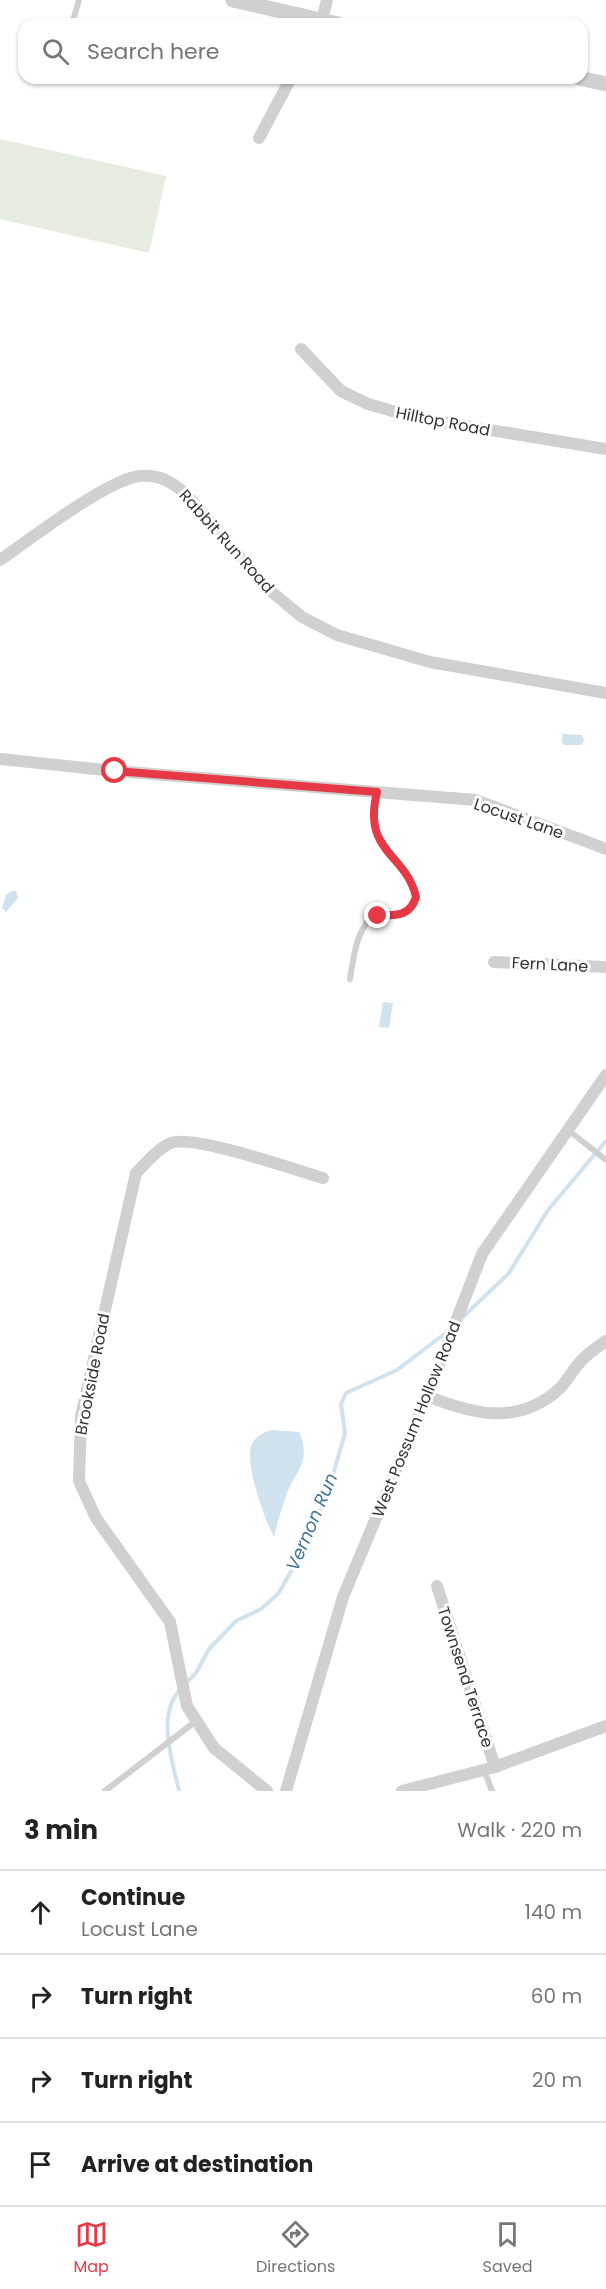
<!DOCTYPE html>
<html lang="en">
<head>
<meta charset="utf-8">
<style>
	body { margin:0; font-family:Poppins,sans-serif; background:#f6f6f6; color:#222 }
	.stop { position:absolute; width:18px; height:18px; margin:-14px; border:4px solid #e63946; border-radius:50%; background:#fff }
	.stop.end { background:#e63946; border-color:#fff; box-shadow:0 2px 6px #0008 }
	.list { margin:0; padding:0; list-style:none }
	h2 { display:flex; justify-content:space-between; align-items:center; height:78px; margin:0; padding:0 24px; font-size:26px }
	h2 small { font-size:20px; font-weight:400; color:#767676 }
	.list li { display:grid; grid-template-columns:39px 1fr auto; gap:18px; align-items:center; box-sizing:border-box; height:84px; padding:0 24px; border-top:2px solid #e0e0e0 }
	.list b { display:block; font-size:22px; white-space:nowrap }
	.list p { margin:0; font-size:20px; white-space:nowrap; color:#767676 }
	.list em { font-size:20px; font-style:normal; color:#767676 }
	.icon { flex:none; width:33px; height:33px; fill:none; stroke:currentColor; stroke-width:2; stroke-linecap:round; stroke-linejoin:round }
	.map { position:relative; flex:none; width:606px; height:1791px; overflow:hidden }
	.search { position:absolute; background:#fff; box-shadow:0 2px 4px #0004; left:18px; right:18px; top:18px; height:66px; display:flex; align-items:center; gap:15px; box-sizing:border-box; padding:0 21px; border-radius:18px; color:#767676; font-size:22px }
	.sheet { height:414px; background:#fff }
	nav { display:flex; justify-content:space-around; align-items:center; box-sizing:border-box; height:84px; border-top:2px solid #e0e0e0; background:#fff; font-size:16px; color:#767676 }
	nav a { display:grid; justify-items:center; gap:3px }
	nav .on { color:#e63946 }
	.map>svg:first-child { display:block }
	.green { fill:#e6ecdf }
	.water { fill:#cfe2ee }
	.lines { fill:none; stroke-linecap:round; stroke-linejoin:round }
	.stream { stroke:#cfe2ee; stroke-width:4 }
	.service { stroke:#d0d0d0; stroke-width:6 }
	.minor { stroke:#d0d0d0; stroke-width:12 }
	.tertiary { stroke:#d0d0d0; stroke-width:15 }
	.route { stroke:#e63946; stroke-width:8 }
	.labels { text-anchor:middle; stroke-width:6; stroke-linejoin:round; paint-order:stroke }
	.street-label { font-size:16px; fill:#333; stroke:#fff }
	.water-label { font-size:18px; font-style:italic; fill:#3f7597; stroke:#fff }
</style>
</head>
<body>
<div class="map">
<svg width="606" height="1791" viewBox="0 0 606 1791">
	<rect width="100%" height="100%" fill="#fff"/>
	<!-- green -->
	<path class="green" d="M 0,139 L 166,176 L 149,253 L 0,219 Z"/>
	<!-- water -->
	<g class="water">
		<path d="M 563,734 L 582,735 L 584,741 L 581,745 L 564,745 L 561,741 Z"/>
		<path d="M 12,891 L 16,891 L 18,898 L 6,912 L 2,908 L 6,895 Z"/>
		<path d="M 383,1002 L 393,1003 L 389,1028 L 379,1027 Z"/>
		<path d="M 272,1430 L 299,1432 C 313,1463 293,1472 285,1499 C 281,1511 277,1524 274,1537 C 265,1520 245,1465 251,1447 C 254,1437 263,1432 272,1430 Z"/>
	</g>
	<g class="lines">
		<!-- stream -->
		<g class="stream">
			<path d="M 463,1317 L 509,1273 L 548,1210 L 606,1141"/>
			<path d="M 186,1683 L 196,1673 L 209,1649 L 236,1621 L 261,1609 L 278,1594 L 303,1551 L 328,1492 L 345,1433 L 341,1404 L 346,1393 L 397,1370 L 447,1332"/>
			<path d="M 179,1791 C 172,1760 156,1714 181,1689"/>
		</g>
		<!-- service -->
		<g class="service">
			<path d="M 72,24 L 79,0"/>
			<path d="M 350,979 C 354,956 355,936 371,917 C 389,915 410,919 416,897 C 407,853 363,852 377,792"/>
			<path d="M 568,1130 L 606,1160"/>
			<path d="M 484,1770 L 492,1791"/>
			<path d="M 105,1791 L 196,1721"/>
		</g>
		<!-- minor -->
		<g class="minor">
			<path d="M 321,24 L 327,0"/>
			<path d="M 259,138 L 291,78"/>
			<path d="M 301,349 L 341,391 L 368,404 L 417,418 L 606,449"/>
			<path d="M 0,560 C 29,540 108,479 140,476 C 159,474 172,482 186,494 L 267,588 L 302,617 L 337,635 L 430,662 L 606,693"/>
			<path d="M 0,759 L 115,771 L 476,800 L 606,849"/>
			<path d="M 494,962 L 606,967"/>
			<path d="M 427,1396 C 472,1414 517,1426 558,1390 C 568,1381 574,1367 584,1358 C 590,1352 599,1346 606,1341"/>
			<path d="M 437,1586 L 495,1767"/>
			<path d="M 267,1791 L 214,1748 L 187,1706 L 170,1622 L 96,1518 L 79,1481 L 81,1416 L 136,1173 C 146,1163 158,1148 171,1143 C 193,1134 295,1170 323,1178"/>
			<path d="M 286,1791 L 343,1597 L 427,1396 L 482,1254 L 606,1075"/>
			<path d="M 402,1791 L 495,1767 L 606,1726"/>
		</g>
		<!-- tertiary -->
		<g class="tertiary">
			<path d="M 233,0 L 338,24"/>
			<path d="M 579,78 L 606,84"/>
		</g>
	</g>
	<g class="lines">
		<!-- route -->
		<path class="route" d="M 115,771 L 377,792 C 362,853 406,853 416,897 C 410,917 395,915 378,916"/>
	</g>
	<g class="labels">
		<!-- street labels -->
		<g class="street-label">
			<text transform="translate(443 421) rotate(11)" y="6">Hilltop Road</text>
			<text transform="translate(227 541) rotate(48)" y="6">Rabbit Run Road</text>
			<text transform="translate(519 818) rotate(19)" y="6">Locust Lane</text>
			<text transform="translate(550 964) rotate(3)" y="6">Fern Lane</text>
			<text transform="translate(92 1374) rotate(-79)" y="6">Brookside Road</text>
			<text transform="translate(416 1419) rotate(-68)" y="6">West Possum Hollow Road</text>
			<text transform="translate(466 1677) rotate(72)" y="6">Townsend Terrace</text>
		</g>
		<!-- water labels -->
		<g class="water-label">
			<text transform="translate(312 1522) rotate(-67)" y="6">Vernon Run</text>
		</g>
	</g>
</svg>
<div class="stop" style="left:115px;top:771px"></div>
<div class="stop end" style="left:378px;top:916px"></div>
<div class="search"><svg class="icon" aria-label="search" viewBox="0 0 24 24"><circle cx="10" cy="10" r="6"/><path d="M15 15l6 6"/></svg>Search here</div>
</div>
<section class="sheet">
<h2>3 min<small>Walk · 220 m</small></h2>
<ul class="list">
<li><svg class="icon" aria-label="ahead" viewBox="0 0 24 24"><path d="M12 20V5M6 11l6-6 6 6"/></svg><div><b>Continue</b><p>Locust Lane</p></div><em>140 m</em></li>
<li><svg class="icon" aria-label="right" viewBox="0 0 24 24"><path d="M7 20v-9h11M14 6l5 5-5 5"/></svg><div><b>Turn right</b></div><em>60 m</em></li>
<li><svg class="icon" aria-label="right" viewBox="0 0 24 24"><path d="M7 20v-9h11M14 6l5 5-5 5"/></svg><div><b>Turn right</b></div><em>20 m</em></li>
<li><svg class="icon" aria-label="arrive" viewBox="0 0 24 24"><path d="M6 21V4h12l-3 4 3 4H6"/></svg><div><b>Arrive at destination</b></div></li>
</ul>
</section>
<nav>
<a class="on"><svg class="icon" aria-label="map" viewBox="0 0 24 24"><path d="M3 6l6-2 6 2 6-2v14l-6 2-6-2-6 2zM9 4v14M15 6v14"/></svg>Map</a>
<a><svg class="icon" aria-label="directions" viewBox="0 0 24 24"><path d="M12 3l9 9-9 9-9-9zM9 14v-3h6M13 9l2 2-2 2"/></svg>Directions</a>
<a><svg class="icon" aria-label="saved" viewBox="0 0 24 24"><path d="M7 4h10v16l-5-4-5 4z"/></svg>Saved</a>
</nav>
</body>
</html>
